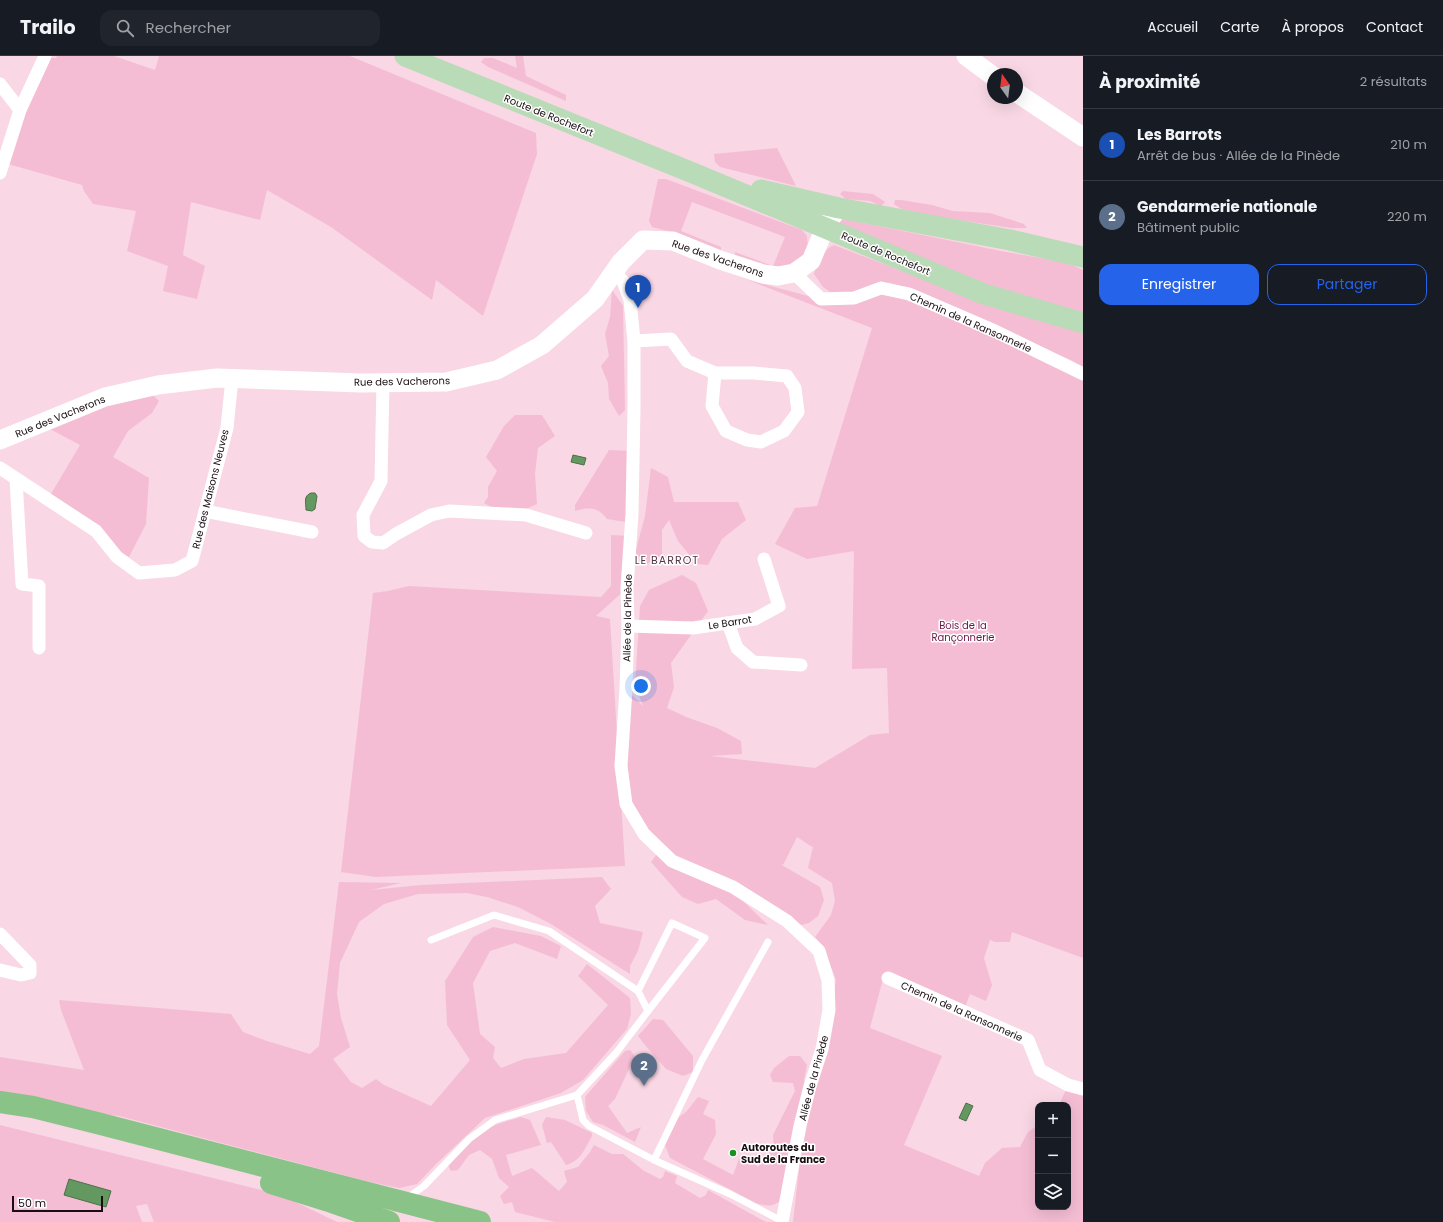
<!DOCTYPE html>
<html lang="fr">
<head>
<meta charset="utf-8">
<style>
	body { margin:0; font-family:Poppins,sans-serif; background:#20242c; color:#f1f3f6 }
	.controls { position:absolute; right:12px; bottom:12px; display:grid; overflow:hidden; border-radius:8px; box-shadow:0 4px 16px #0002 }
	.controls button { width:36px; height:36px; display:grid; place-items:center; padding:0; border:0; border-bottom:1px solid #363941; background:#171b24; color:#f1f3f6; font:20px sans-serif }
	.compass { position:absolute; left:987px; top:12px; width:36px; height:36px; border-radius:50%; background:#171b24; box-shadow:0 4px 16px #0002; rotate:346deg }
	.scale { position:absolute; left:12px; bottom:10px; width:91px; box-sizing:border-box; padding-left:4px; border:2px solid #180d12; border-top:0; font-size:11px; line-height:14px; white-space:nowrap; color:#180d12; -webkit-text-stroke:3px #fff; paint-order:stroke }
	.you { position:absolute; left:641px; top:630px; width:14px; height:14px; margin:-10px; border:3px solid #fff; border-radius:50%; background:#1a73e8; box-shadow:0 0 0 6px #1a73e833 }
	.badge { display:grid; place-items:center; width:26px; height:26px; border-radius:50%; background:#2563eb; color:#fff; font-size:13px; font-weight:700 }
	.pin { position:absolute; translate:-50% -33px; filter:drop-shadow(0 1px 2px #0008) }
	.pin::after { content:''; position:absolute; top:21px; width:14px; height:12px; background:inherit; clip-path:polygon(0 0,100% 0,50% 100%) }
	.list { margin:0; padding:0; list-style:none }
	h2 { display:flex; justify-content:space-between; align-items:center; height:52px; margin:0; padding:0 16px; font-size:17px }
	h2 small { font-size:13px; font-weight:400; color:#9ea1a6 }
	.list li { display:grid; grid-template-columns:26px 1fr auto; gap:12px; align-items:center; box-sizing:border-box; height:72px; padding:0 16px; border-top:1px solid #363941 }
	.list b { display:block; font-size:15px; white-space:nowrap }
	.list p { margin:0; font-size:13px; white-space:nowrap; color:#9ea1a6 }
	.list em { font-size:13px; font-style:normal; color:#9ea1a6 }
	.actions { display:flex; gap:8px; padding:12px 16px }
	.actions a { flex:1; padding:9px 0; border:1px solid #2563eb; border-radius:12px; text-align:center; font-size:14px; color:#2563eb }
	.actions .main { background:#2563eb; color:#fff }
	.icon { flex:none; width:22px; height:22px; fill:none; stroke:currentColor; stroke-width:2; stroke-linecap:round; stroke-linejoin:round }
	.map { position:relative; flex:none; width:1083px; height:1166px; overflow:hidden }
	header { display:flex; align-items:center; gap:24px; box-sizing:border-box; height:56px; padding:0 20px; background:#171b24; border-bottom:1px solid #363941 }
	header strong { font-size:19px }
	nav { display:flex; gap:22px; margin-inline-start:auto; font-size:14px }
	.search { width:280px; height:36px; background:#20242c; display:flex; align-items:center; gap:10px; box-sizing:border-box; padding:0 14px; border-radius:12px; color:#9ea1a6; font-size:15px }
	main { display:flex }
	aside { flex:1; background:#171b24 }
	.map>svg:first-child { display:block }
	.green { fill:#f4bdd4 }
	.water { fill:#639961; stroke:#4c6f49 }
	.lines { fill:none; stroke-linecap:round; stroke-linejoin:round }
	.lane { stroke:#fff; stroke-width:7 }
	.street { stroke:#fff; stroke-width:13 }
	.secondary { stroke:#fff; stroke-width:19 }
	.primary { stroke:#b9dbb7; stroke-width:21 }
	.highway { stroke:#8ac387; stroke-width:22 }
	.poi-dot { fill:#189220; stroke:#fff; stroke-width:1.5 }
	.labels { text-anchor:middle; stroke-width:3; stroke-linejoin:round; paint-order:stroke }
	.street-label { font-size:10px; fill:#180d12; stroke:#fff }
	.park-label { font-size:10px; fill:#6d1647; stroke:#fff }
	.poi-label { font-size:10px; font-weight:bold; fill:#180d12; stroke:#fff; text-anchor:start }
	.neighbourhood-label { font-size:11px; letter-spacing:1px; fill:#523743; stroke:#fff }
</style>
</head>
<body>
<header>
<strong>Trailo</strong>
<div class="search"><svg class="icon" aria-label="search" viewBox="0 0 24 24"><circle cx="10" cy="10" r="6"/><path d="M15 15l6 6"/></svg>Rechercher</div>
<nav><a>Accueil</a><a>Carte</a><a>À propos</a><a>Contact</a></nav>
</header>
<main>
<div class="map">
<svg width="1083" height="1166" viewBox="0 0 1083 1166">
	<rect width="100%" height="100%" fill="#f9d7e5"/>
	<!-- green -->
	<g class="green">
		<path d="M 57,0 L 114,0 L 155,14 L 159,0 L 350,0 L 536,77 L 537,98 L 483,260 L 436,224 L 432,244 L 331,171 L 267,134 L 260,164 L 191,146 L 183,199 L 205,210 L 197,243 L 163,235 L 168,210 L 127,195 L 136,155 L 93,148 L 84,135 L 82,129 L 8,108 L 27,53 L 51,2 L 56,2 Z"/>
		<path d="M 515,0 L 523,0 L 526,20 L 566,39 L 566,45 L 488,11 L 481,6 L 484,2 L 493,2 L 517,12 Z"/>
		<path d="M 777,92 L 796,130 L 720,111 L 715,106 L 714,98 Z"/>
		<path d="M 658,123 L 666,123 L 802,174 L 807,180 L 808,193 L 799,204 L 780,213 L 735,200 L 735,196 L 773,210 L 785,181 L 692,146 L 681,175 L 721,191 L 721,194 L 718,194 L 671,176 L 652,171 L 649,165 Z"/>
		<path d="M 843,135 L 873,138 L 885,146 L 881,150 L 870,145 L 846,143 L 840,138 Z"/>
		<path d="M 895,144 L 901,144 L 932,149 L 953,155 L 990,157 L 1024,168 L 1027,172 L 1011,172 L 906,156 L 894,148 Z"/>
		<path d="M 785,151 L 1001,195 L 1068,207 L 1083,214 L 1083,256 L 985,232 Z"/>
		<path d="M 834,189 L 991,249 L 1083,276 L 1083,311 L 1073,305 L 961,254 L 890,227 L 849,237 L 833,238 L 823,231 L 814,218 C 818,205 821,195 834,189 Z"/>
		<path d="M 748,224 L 842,249 L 881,232 L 1083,318 L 1083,902 L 1012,876 L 1010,886 L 995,886 L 990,884 L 984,902 L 992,929 L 986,945 L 970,938 L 964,954 L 884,919 L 870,972 L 942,1000 L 904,1089 L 979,1120 L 985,1107 L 1002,1092 L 1020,1091 L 1028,1076 L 1038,1069 L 1038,1151 L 1068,1151 L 1068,1049 L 1059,1049 L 1068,1029 L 1083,1033 L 1083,1166 L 793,1166 L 802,1086 L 783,1142 C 774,1151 768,1151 756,1147 L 670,1102 L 665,1089 L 679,1061 L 686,1056 L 698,1041 L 709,1045 L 703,1058 L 715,1064 L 716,1078 L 703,1103 L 733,1119 L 739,1103 L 749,1103 L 758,1111 L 764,1100 L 774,1095 L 773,1079 L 795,1035 L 793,1027 L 773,1026 L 770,1019 L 774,1012 L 789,1000 L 800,1000 L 807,1009 L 804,1024 L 807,1029 L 825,992 L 836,924 L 823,890 L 815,881 L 831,859 L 835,845 L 832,827 L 808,812 L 813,791 C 806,788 803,784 797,781 L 783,809 L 780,808 L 820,831 L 824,844 L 818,860 L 809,867 L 801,869 L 745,835 L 735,831 L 745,847 L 768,869 L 745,864 L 716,843 L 698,848 L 682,841 L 651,806 L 660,794 L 636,772 L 625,728 L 626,633 L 643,650 L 635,629 L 640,550 L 649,534 L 682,519 L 696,527 L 708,555 L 671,607 L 674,631 L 667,652 L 686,661 L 717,672 L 741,685 L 742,698 L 710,700 L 815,712 L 870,679 L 889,677 L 887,612 L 852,613 L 854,495 L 807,503 L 775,488 L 795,452 L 817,450 L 872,272 Z"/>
		<path d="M 612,234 L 623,250 L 625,354 L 619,360 L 609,343 L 608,327 L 601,310 L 609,300 L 605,278 L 610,261 Z"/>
		<path d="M 150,336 L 159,345 L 152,357 L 128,375 L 113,401 L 149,422 L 146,468 L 129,501 L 121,497 L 96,471 L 51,438 L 80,389 L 48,372 L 100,349 Z"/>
		<path d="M 515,359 L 542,359 L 555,380 L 538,392 L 535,418 L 537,448 L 526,453 L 491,451 L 484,447 L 488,441 L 488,431 L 497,415 L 486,401 L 504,370 Z"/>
		<path d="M 609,394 L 634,395 L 632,467 L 607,463 C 598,451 589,451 575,455 L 575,449 Z"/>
		<path d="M 651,412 L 668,421 L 674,446 L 738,446 L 746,464 L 722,483 L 708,509 L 697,508 L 678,485 L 669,464 L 662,474 L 662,498 L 647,508 L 635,497 L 645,460 Z"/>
		<path d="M 611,479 L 631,480 L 627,532 L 596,560 L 610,563 L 625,810 L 376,821 L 341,816 L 373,537 L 388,535 L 409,530 L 601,541 L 611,530 Z"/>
		<path d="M 602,821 L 611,833 L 595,850 L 600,867 L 643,876 L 638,895 L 630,910 L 630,918 L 551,868 L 518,851 L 487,841 L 467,837 L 418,838 L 384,848 L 359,866 L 340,907 L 337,938 L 341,962 L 350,991 L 333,1003 L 351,1026 L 362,1032 L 376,1023 L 384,1029 L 431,1050 L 470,1004 L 447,969 L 445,925 L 473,881 L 493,871 L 541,880 L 561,890 L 557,903 L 515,887 L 490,895 L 473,927 L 480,978 L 495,991 L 493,1002 L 501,1012 L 524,1003 L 566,997 L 608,949 L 578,920 L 587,908 L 630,942 L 631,958 L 627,973 L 583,1024 L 561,1037 L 485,1062 L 435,1109 L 417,1128 L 399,1132 L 370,1126 L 119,1060 L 92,1057 L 0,1037 L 0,1001 L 84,1014 L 61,954 L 59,944 L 231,958 L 243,976 L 267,985 L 310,998 L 319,990 L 339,826 L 401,827 L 371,834 L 421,829 Z"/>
		<path d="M 653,963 L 663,964 L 693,1000 L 693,1016 L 683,1020 L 666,1013 L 645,989 L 638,980 Z"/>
		<path d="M 630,994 L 634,999 L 634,1002 L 615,1043 L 608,1050 L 627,1077 L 641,1071 L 635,1086 L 603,1069 L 593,1066 L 586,1055 L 585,1041 L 625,995 Z"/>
		<path d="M 521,1061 L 530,1064 L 541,1089 L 506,1099 L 512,1120 L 532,1112 L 559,1135 L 567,1126 L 564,1115 L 578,1111 L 590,1096 L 594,1089 L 612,1098 L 623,1098 L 644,1115 L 660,1123 L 663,1121 L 665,1115 L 677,1120 L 675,1127 L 700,1142 L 706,1139 L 708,1134 L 766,1166 L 555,1166 L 515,1156 L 512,1146 L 504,1148 L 500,1140 L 509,1131 L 499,1122 L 492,1103 L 480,1094 L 469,1099 L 458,1114 L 451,1115 L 448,1109 C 458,1097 470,1084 482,1076 C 494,1068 508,1065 521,1061 Z"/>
		<path d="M 546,1061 L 565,1064 L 592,1077 L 592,1080 C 585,1092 581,1105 566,1109 L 551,1086 L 547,1087 L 542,1069 Z"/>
		<path d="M 0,1069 L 281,1139 L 337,1166 L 154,1166 L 147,1148 L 136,1150 L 142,1166 L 0,1166 Z"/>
	</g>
	<!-- water -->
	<g class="water">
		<path d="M 573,399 L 586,402 L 584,409 L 571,406 Z"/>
		<path d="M 311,437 L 315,437 L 317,440 L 315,453 L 312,455 L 306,454 C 306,447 303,440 311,437 Z"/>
		<path d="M 966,1047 L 973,1050 L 966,1065 L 959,1062 Z"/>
		<path d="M 69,1123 L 111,1135 L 106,1151 L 64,1139 Z"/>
	</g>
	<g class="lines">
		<!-- lane -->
		<g class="lane">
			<path d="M 431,884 L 494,859 L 549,875 L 638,935 L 648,955 L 616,997 L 577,1039 L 583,1064 L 589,1070 L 654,1104 L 702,1004 L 768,886"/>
			<path d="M 638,935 L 672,867 L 705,882 L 648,955"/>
			<path d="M 654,1104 L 730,1138 L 782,1165"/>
			<path d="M 407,1142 L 424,1130 L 469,1083 L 495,1064 L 577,1039"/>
		</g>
		<!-- street -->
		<g class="street">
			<path d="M 0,28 L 20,54"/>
			<path d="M 0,117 L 20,54 L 45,0"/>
			<path d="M 614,216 L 623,225 L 630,244 L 634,285 L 634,353 L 632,458 L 627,532 L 628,570 L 626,633 L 621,710 L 626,748 L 644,778 L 672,805 L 733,831 L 787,865 L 819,895 L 828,924 L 829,954 L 822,993 L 810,1030 L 800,1070 L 782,1166"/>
			<path d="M 794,217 L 821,243 L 854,242 L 881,232 L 909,238 L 995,275 L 1083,318"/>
			<path d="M 634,285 L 671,283 L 687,305 L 715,317 L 754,317 L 787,320 L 795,332 L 798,356 L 784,375 L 761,386 L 747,384 L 726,375 L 712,350 L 715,317"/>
			<path d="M 383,327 L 381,425 L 363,459 L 364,480 L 372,486 L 383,487 L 396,478 L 431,459 L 449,455 L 526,459 L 586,477"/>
			<path d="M 0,412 L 96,475 L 117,501 L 139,517 L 175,514 L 192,505 L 227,372 L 232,322"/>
			<path d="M 16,423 L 22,528 L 39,530 L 39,592"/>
			<path d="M 205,455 L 312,476"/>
			<path d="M 728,567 L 737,592 L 753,606 L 801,609"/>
			<path d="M 628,570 L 693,572 L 755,563 L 779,550 L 764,503"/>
			<path d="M 0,878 L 30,909 L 30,917 L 21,919 L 0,914"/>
			<path d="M 888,922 L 1028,984 L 1040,1014 L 1068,1029 L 1083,1033"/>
		</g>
		<!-- secondary -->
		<g class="secondary">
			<path d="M 966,0 L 993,20"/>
			<path d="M 1017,37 L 1083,81"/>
			<path d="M 0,384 L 105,341 L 158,329 L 217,322 L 361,327 L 446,326 L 497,314 L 542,289 L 595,243 L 621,206 L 643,184 L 673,185 L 720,204 L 763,218 L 778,220 L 794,217 L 811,205 L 827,167 L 839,152"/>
		</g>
		<!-- primary -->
		<g class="primary">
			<path d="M 405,0 L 693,117 L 984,238 L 1083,267"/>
			<path d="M 761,134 L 839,152 L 1010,184 L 1083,201"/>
		</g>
		<!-- highway -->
		<g class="highway">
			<path d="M 0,1046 L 33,1051 L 97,1067 L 480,1166"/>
			<path d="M 271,1127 L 332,1146 L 389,1166"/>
		</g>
	</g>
	<!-- markers -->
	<circle class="poi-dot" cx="733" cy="1097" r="4"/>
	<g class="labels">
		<!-- street labels -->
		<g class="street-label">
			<text transform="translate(549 59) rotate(22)" y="4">Route de Rochefort</text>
			<text transform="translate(886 197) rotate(23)" y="4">Route de Rochefort</text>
			<text transform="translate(718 202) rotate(19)" y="4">Rue des Vacherons</text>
			<text transform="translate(971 266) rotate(24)" y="4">Chemin de la Ransonnerie</text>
			<text transform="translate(402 325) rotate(-1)" y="4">Rue des Vacherons</text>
			<text transform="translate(60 360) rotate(-22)" y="4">Rue des Vacherons</text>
			<text transform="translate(210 433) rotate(-76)" y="4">Rue des Maisons Neuves</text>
			<text transform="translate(627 562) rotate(-89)" y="4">Allée de la Pinède</text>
			<text transform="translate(730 566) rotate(-9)" y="4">Le Barrot</text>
			<text transform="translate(962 955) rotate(24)" y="4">Chemin de la Ransonnerie</text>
			<text transform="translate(813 1022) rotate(-75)" y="4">Allée de la Pinède</text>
		</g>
		<!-- park labels -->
		<g class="park-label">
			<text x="963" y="573">Bois de la<tspan x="963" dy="12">Rançonnerie</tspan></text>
		</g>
		<!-- poi labels -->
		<g class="poi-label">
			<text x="741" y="1095">Autoroutes du<tspan x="741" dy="12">Sud de la France</tspan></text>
		</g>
		<!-- neighbourhood labels -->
		<g class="neighbourhood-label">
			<text x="667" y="508">LE BARROT</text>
		</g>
	</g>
</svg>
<div class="controls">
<button>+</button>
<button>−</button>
<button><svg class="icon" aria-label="layers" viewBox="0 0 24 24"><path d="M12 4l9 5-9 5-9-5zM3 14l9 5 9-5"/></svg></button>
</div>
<svg class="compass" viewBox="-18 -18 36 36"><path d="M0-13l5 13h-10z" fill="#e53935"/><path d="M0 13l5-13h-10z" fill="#9ea1a6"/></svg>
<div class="scale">50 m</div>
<div class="you"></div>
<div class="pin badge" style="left:638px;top:252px;background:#1a4fb4">1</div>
<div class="pin badge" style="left:644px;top:1030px;background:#5c6f8a">2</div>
</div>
<aside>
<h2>À proximité<small>2 résultats</small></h2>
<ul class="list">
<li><span class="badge" style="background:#1a4fb4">1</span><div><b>Les Barrots</b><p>Arrêt de bus · Allée de la Pinède</p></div><em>210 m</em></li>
<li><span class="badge" style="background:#5c6f8a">2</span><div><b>Gendarmerie nationale</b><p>Bâtiment public</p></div><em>220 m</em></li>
</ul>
<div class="actions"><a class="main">Enregistrer</a><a>Partager</a></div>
</aside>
</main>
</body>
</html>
